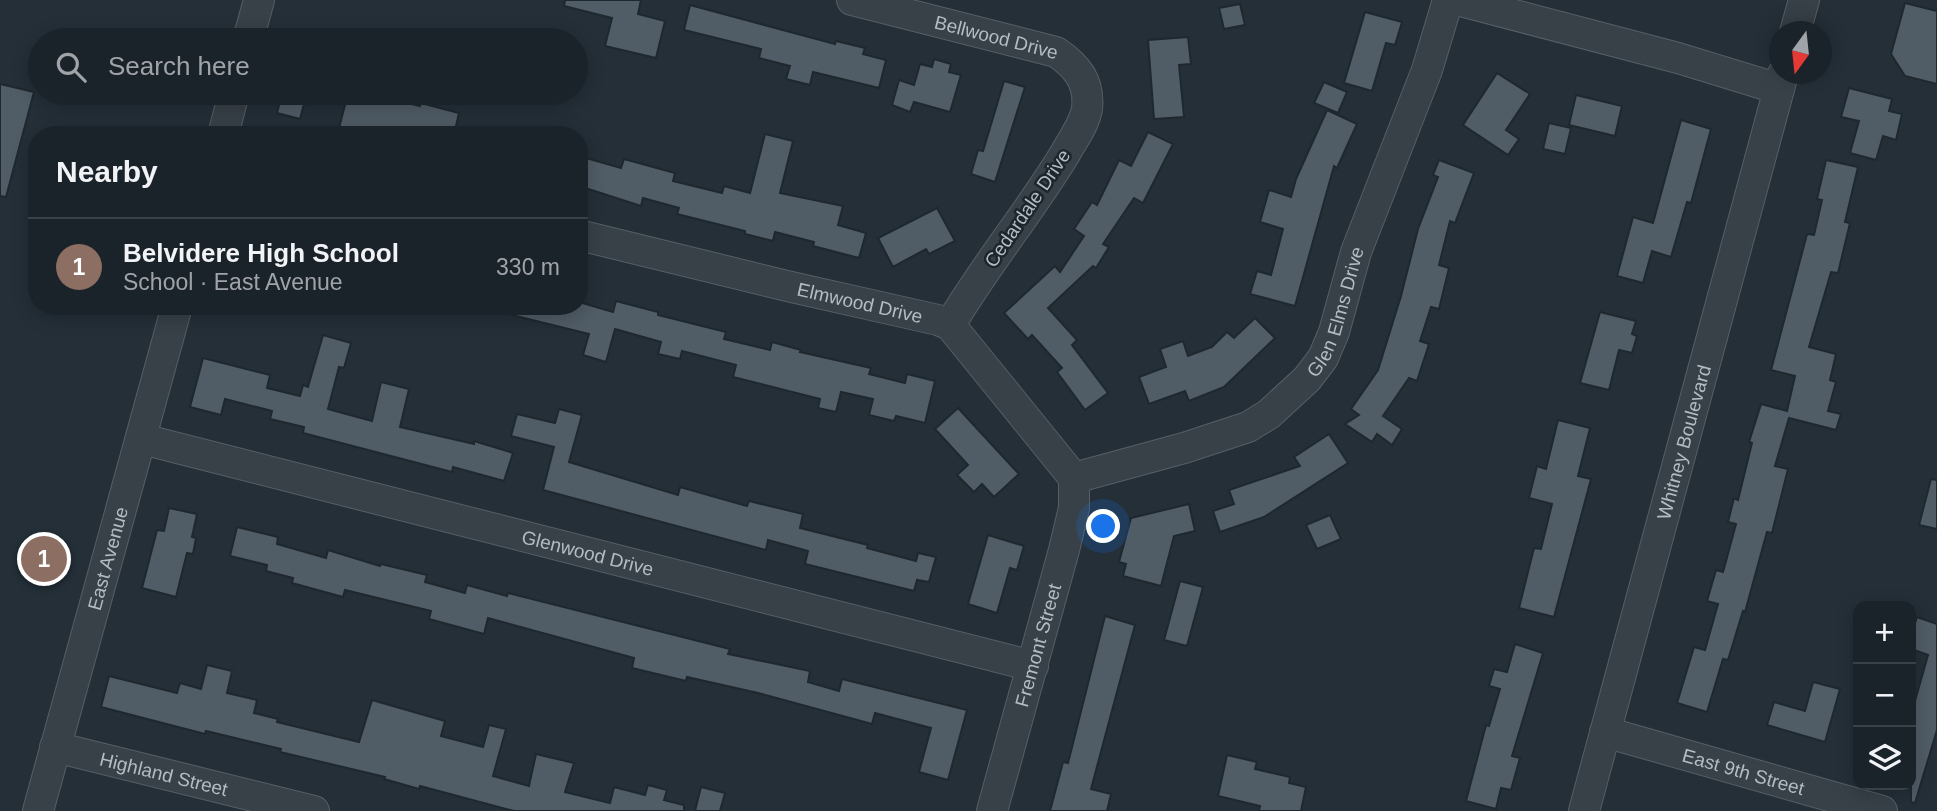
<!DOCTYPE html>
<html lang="en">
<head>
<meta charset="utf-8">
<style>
	body { margin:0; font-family:Helvetica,sans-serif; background:#242b32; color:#f1f3f6 }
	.controls { position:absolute; right:21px; bottom:21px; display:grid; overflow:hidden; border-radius:14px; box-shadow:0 4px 18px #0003 }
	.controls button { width:63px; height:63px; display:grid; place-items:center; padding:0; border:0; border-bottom:2px solid #394047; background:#1b232a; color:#f1f3f6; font:35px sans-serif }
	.compass { position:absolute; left:1769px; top:21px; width:63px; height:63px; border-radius:50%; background:#1b232a; box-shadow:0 4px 18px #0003; rotate:195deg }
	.you { position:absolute; left:1104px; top:527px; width:24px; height:24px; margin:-18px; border:5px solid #fff; border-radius:50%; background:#1a73e8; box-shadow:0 0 0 10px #1a73e833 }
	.badge { display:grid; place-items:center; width:46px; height:46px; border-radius:50%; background:#90bfeb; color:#fff; font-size:23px; font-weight:700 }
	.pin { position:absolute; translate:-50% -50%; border:4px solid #fff; box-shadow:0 2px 7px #0006 }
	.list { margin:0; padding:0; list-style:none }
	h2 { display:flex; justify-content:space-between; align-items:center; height:91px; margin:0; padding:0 28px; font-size:30px }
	h2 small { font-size:23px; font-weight:400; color:#a0a4a8 }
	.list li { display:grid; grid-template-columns:46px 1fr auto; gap:21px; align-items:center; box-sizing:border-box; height:98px; padding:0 28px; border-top:2px solid #394047 }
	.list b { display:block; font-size:26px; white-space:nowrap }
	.list p { margin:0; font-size:23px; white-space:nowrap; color:#a0a4a8 }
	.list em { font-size:23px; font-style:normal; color:#a0a4a8 }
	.icon { flex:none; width:38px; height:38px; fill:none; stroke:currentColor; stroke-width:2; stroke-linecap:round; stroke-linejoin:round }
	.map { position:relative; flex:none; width:1937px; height:811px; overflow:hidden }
	.search { position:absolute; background:#1b232a; box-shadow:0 4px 18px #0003; left:28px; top:28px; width:560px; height:77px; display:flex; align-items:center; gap:18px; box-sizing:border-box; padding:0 24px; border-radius:38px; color:#a0a4a8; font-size:26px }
	.panel { position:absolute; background:#1b232a; box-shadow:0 4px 18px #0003; left:28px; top:126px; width:560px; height:189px; border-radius:28px }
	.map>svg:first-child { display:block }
	.building { fill:#505c66; stroke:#1f282f; stroke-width:2 }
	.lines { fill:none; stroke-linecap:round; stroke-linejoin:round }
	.minor-casing { stroke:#565f66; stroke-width:32 }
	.minor { stroke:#384148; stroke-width:30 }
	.labels { text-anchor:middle; stroke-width:5; stroke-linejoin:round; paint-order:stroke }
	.street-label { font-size:19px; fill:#b3bcc4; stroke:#1d262d }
</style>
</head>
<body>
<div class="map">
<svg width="1937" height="811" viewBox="0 0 1937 811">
	<rect width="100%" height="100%" fill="#242f38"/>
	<!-- building -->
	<g class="building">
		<path d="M 565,0 L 641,0 L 638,14 L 665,21 L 656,58 L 605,46 L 612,18 L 564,6 Z"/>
		<path d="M 1905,3 L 1937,11 L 1937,84 L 1905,76 L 1891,54 Z"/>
		<path d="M 1240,4 L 1245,25 L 1224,29 L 1219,8 Z"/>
		<path d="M 690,5 L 835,44 L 836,41 L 865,48 L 863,54 L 886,60 L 879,88 L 813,72 L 810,85 L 786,79 L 790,66 L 759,58 L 761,49 L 684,30 Z"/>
		<path d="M 1365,12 L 1402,22 L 1395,45 L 1386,43 L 1372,91 L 1344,83 Z"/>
		<path d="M 1188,37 L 1191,64 L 1179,65 L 1184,117 L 1154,119 L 1148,40 Z"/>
		<path d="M 934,59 L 951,64 L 949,72 L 961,75 L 950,112 L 914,102 L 910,112 L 892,105 L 899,80 L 914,85 L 920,64 L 932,67 Z"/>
		<path d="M 1497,73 L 1530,94 L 1506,130 L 1519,139 L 1508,155 L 1463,125 Z"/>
		<path d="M 1004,81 L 1025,87 L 995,182 L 971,174 L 978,150 L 983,151 Z"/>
		<path d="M 1324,82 L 1347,92 L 1338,113 L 1314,103 Z"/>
		<path d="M 0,84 L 34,92 L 6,197 L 0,196 Z"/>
		<path d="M 1849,88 L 1892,99 L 1889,111 L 1902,114 L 1896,140 L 1883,136 L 1876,160 L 1850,153 L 1859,121 L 1841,117 Z"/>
		<path d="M 282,93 L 307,93 L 300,119 L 277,113 Z"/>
		<path d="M 348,93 L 368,93 L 420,106 L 421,103 L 459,113 L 454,135 L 394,135 L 370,129 L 369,135 L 351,135 L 338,132 Z"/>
		<path d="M 1576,95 L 1622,106 L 1615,136 L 1569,125 Z"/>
		<path d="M 1327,110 L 1357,124 L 1337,168 L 1334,166 L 1295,306 L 1250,294 L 1257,271 L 1271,275 L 1283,229 L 1260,222 L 1269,190 L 1291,197 L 1296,179 Z"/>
		<path d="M 1681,120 L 1711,129 L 1691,203 L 1687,202 L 1671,257 L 1652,251 L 1643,283 L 1617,276 L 1633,217 L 1653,223 Z"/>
		<path d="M 1549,123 L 1571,128 L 1565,154 L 1543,149 Z"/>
		<path d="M 1148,132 L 1173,144 L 1143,203 L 1134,198 L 1103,244 L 1109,247 L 1096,268 L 1093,266 L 1048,308 L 1077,340 L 1072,345 L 1108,393 L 1085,410 L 1057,372 L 1062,368 L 1032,335 L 1028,339 L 1004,313 L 1055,266 L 1060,272 L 1084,236 L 1074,229 L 1092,202 L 1097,205 L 1119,160 L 1131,166 Z"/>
		<path d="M 765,134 L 793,141 L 780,193 L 843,206 L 838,225 L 866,233 L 859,258 L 813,246 L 814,242 L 775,232 L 773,241 L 745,234 L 745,231 L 677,214 L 679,208 L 643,198 L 641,206 L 579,186 L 579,156 L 621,168 L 624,159 L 675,173 L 673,181 L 722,193 L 724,186 L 750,193 Z"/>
		<path d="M 1439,160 L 1474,173 L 1455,223 L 1450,221 L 1439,265 L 1449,268 L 1439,309 L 1431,307 L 1420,341 L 1429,344 L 1417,381 L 1409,378 L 1383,416 L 1402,429 L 1392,445 L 1377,434 L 1372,442 L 1345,424 L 1359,415 L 1351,409 L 1378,370 L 1401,296 L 1418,229 L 1438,177 L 1433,175 Z"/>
		<path d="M 1826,160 L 1858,167 L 1845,222 L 1850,223 L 1838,273 L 1831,272 L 1809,347 L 1836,354 L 1830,380 L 1836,382 L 1828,411 L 1841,414 L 1836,430 L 1789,418 L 1775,466 L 1788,469 L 1772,533 L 1767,532 L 1745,612 L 1743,611 L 1728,660 L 1723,659 L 1707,712 L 1677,703 L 1694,647 L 1705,650 L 1718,604 L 1707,601 L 1716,570 L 1723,572 L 1736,524 L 1728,522 L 1734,498 L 1738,500 L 1752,443 L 1749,442 L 1761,404 L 1787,411 L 1795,376 L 1771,370 L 1807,234 L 1814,235 L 1822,200 L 1817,199 Z"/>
		<path d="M 937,208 L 955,241 L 929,254 L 926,249 L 893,267 L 878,238 Z"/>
		<path d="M 616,301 L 658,312 L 658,315 L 726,332 L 724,339 L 770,350 L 772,342 L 801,350 L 800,352 L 871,368 L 869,374 L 905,383 L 907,374 L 935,381 L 925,423 L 896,416 L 894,421 L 869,415 L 873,399 L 841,392 L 836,412 L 818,408 L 820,399 L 733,377 L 736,365 L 682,351 L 680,359 L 658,354 L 661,342 L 615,329 L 606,362 L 583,355 L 589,334 L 504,313 L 504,306 L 579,306 L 579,302 L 613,312 Z"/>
		<path d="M 1600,312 L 1636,321 L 1632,334 L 1637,336 L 1632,353 L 1619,350 L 1609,390 L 1580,383 Z"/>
		<path d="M 1255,318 L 1275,338 L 1224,387 L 1189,401 L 1185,391 L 1149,404 L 1139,377 L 1166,367 L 1160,349 L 1183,341 L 1188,356 L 1212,347 L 1227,332 L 1234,338 Z"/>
		<path d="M 323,335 L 351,343 L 344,368 L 339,367 L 328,409 L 372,421 L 381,382 L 409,389 L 400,427 L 474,444 L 474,441 L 513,453 L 504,481 L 453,467 L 452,472 L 303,433 L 304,427 L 270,419 L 272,411 L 225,399 L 221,415 L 190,407 L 203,358 L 270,375 L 267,388 L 300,396 L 303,385 L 308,387 Z"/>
		<path d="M 958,408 L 1019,474 L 994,497 L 982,484 L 974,492 L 957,475 L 968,465 L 935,429 Z"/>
		<path d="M 559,409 L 582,415 L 569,462 L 678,495 L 680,487 L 747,506 L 749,501 L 803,514 L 800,528 L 868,545 L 867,548 L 916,561 L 918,553 L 936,557 L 929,582 L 917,580 L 914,591 L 805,564 L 808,551 L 768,540 L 766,550 L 543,490 L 554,447 L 511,436 L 517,414 L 555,423 Z"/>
		<path d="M 1558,420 L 1590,428 L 1578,476 L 1591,479 L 1554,617 L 1519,608 L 1534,548 L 1541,549 L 1552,504 L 1529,498 L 1537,466 L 1546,469 Z"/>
		<path d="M 1329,434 L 1348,463 L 1264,517 L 1220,532 L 1213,511 L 1234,504 L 1229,490 L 1300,466 L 1294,457 Z"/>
		<path d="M 1931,479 L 1937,480 L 1937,529 L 1919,525 Z"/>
		<path d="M 1189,504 L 1195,531 L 1174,536 L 1161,586 L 1123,576 L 1126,564 L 1119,562 L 1131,518 Z"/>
		<path d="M 169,508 L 197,514 L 192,537 L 196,538 L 193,554 L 187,553 L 176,597 L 142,588 L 157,530 L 164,531 Z"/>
		<path d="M 1330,515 L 1341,539 L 1317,549 L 1306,525 Z"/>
		<path d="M 237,527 L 278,537 L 277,544 L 326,558 L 328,550 L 380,566 L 381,564 L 427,575 L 425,582 L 465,593 L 467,585 L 507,596 L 508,593 L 730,649 L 728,654 L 810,671 L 808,682 L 839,691 L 842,679 L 967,710 L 948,780 L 919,772 L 931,728 L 875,713 L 872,724 L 758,693 L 687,677 L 686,681 L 632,668 L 634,658 L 488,618 L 484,634 L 429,619 L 431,611 L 345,590 L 343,597 L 292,583 L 293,578 L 266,571 L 267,565 L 230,556 Z"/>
		<path d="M 988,535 L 1024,546 L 1017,570 L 1010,568 L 997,613 L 968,604 Z"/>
		<path d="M 1180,581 L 1203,587 L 1187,646 L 1164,640 Z"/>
		<path d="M 1105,616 L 1135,625 L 1091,789 L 1111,794 L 1107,811 L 1050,811 L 1063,762 L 1068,763 Z"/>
		<path d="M 1917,617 L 1937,624 L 1937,730 L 1915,803 L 1911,802 L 1911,715 L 1928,655 L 1911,649 L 1911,636 Z"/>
		<path d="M 1515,644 L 1543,653 L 1512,756 L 1520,758 L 1511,790 L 1501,788 L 1496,809 L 1466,801 L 1486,725 L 1489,726 L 1500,689 L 1489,686 L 1494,669 L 1507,672 Z"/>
		<path d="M 207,665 L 232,671 L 227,693 L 257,700 L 254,713 L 278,719 L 277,722 L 359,742 L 372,700 L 445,721 L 441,736 L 483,747 L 489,725 L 506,729 L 493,776 L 529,786 L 536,754 L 574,763 L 565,792 L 610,803 L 614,787 L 645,795 L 648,785 L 667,790 L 664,800 L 684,805 L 684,811 L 514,811 L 420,786 L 419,789 L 384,779 L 385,777 L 280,752 L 281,749 L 206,731 L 205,734 L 101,707 L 109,676 L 177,693 L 180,683 L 201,689 Z"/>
		<path d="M 1813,682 L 1840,689 L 1825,742 L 1767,725 L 1774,702 L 1805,711 Z"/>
		<path d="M 1227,755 L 1257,762 L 1255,769 L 1290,777 L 1289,783 L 1306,787 L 1301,811 L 1259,811 L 1260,806 L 1218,796 Z"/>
		<path d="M 701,787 L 725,793 L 720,811 L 695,811 Z"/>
	</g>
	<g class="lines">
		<defs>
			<g id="minor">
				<path id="s1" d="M 852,0 L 1056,52 C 1077,66 1090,82 1087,109 C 1084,125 1073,139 1066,152 C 1030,212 985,265 950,325"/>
				<path d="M 1457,0 L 1678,58 L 1779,89"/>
				<path d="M 1795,32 L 1804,0"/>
				<path d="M 248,40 L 259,0"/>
				<path d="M 223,135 L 234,93"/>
				<path id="s2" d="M 579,235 L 787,286 L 938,320 L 950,325 L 1074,478"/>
				<path id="s3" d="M 142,439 L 1033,666"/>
				<path id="s4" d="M 1074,478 L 1184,448 L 1248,427 L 1269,414 L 1307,379 L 1323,358 L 1334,332 L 1356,252 L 1427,70 L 1448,0"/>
				<path id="s5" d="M 1605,732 L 1882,811"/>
				<path id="s6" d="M 55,747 L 314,811"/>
				<path id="s7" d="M 38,811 L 177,306"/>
				<path id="s8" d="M 992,811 L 1064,550 L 1074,508 L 1074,478"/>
				<path id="s9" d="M 1584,811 L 1783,74"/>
			</g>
		</defs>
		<!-- minor casing -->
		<use href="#minor" class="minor-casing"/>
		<!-- minor -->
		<use href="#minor" class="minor"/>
	</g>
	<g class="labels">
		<!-- street labels -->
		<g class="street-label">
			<text dy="7" stroke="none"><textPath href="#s1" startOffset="149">Bellwood Drive</textPath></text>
			<text transform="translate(1027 208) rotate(-56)" y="7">Cedardale Drive</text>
			<text dy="7" stroke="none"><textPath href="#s2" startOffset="289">Elmwood Drive</textPath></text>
			<text dy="7" stroke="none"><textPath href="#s4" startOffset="332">Glen Elms Drive</textPath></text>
			<text dy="7" stroke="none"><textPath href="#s9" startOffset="382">Whitney Boulevard</textPath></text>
			<text dy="7" stroke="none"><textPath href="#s3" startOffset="460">Glenwood Drive</textPath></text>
			<text dy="7" stroke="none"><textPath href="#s7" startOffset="262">East Avenue</textPath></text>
			<text dy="7" stroke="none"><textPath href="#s8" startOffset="172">Fremont Street</textPath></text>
			<text dy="7" stroke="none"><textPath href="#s5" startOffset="144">East 9th Street</textPath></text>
			<text dy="7" stroke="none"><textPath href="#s6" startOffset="112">Highland Street</textPath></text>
		</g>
	</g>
</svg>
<div class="controls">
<button>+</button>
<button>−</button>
<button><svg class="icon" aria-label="layers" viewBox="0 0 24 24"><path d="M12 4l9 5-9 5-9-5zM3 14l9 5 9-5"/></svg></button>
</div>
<svg class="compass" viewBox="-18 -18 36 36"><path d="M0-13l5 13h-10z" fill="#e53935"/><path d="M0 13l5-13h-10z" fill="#a0a4a8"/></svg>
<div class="you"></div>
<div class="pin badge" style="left:44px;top:559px;background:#8d6e63">1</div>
<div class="search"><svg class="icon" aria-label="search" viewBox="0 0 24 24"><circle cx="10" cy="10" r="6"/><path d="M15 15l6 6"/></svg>Search here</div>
<section class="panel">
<h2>Nearby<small></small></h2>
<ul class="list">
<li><span class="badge" style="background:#8d6e63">1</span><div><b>Belvidere High School</b><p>School · East Avenue</p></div><em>330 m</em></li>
</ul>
</section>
</div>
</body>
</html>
